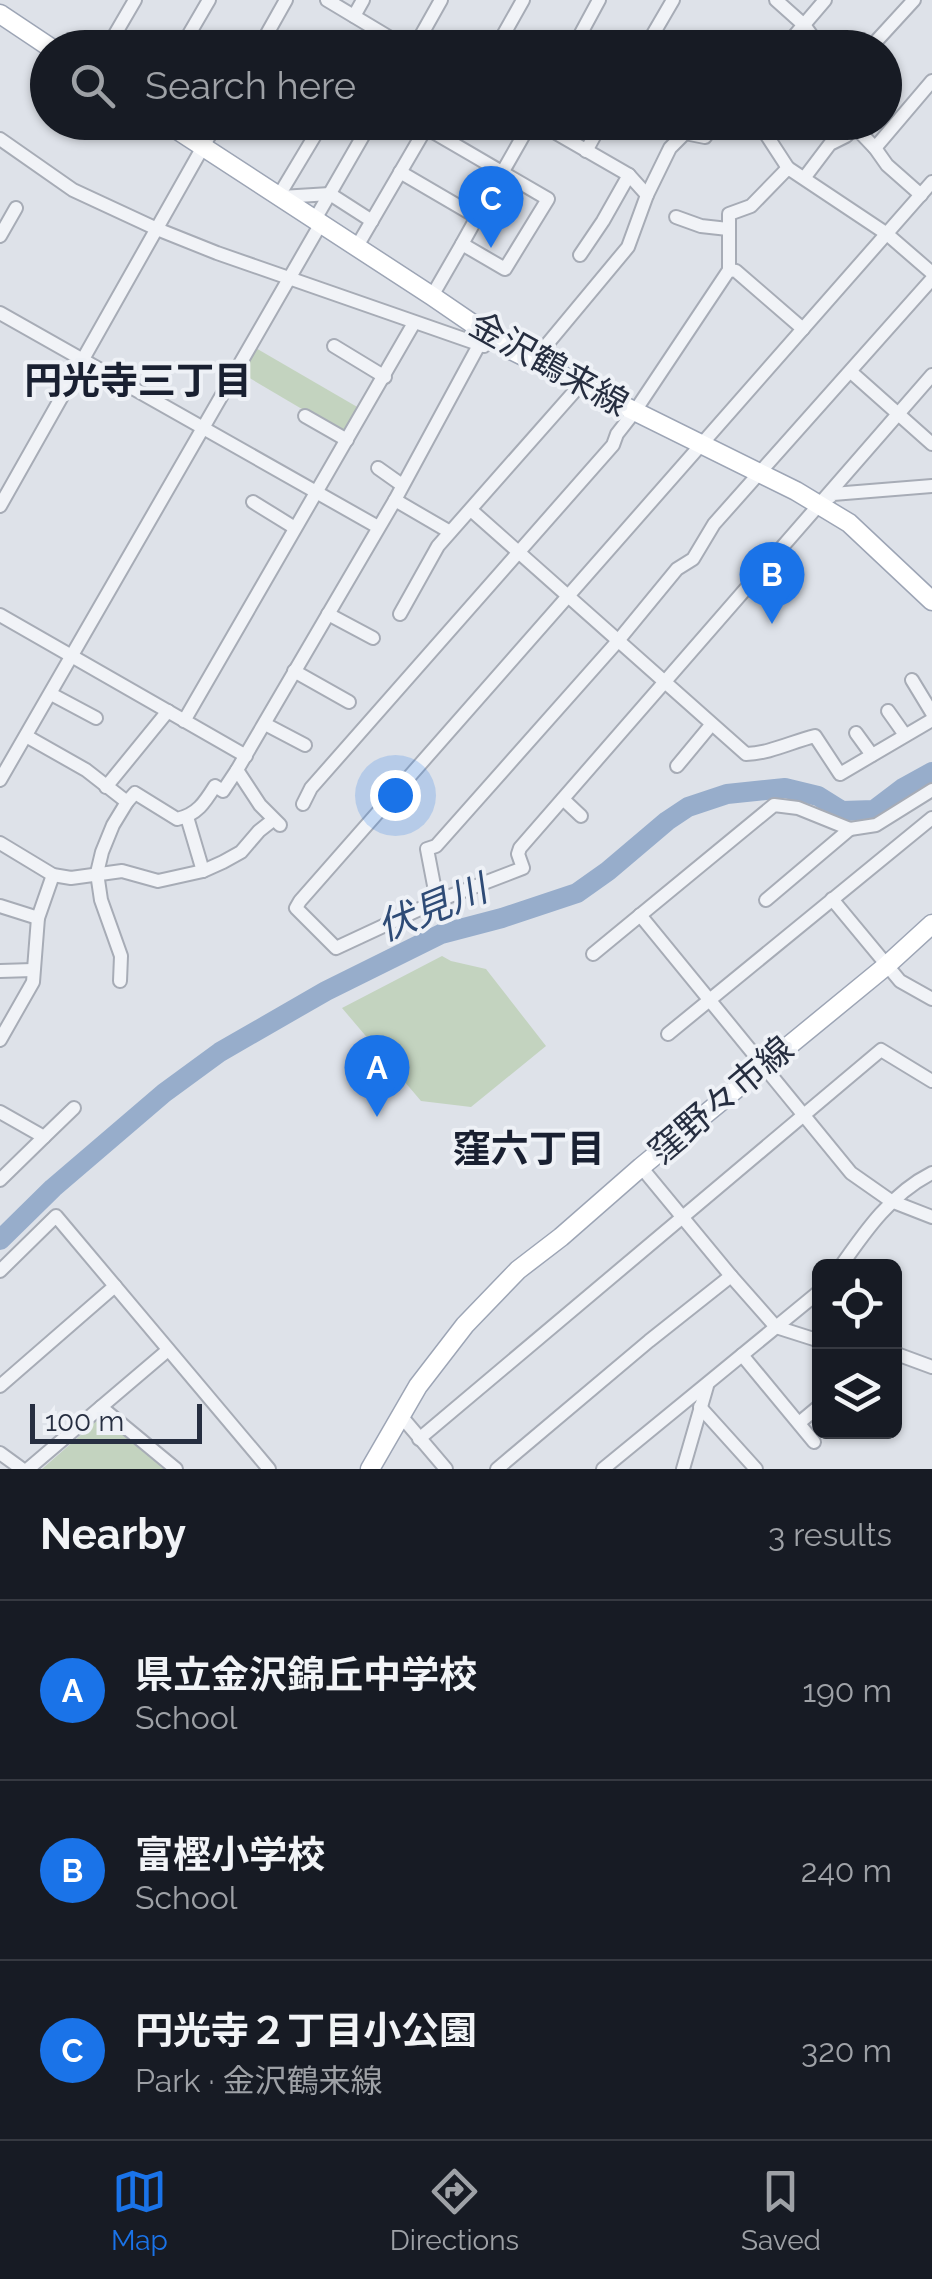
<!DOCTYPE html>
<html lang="en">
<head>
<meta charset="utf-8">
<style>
	body { margin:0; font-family:Raleway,"Noto Sans JP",sans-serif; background:#20242c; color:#f1f3f6 }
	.controls { position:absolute; right:30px; bottom:30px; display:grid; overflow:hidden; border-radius:15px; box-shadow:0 2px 8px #0004 }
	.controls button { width:90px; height:90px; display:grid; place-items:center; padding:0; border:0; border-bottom:2px solid #363941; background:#171b24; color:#f1f3f6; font:50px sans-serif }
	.scale { position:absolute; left:30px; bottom:25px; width:172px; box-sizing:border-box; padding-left:10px; border:5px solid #262e40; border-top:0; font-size:28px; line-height:35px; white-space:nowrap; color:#262e40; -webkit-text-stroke:8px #eef1f6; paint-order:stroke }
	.you { position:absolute; left:395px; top:795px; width:35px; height:35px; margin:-25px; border:8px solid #fff; border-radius:50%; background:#1a73e8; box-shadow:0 0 0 15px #1a73e833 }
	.badge { display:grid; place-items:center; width:65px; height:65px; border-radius:50%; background:#1a73e8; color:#fff; font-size:32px; font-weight:700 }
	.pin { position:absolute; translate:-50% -82px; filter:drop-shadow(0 2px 5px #0008) }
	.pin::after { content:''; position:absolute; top:52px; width:35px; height:30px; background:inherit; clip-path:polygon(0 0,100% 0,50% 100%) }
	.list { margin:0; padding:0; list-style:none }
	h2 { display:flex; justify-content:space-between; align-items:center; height:130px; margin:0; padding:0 40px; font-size:42px }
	h2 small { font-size:32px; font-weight:400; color:#9ea1a6 }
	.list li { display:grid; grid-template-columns:65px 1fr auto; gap:30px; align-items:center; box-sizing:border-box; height:180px; padding:0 40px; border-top:2px solid #363941 }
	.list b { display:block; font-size:38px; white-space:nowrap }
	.list p { margin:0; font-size:32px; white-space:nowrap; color:#9ea1a6 }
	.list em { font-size:32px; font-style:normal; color:#9ea1a6 }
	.icon { flex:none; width:55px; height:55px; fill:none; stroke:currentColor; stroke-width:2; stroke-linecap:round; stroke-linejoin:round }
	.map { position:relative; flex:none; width:932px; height:1469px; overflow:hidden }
	.search { position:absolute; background:#171b24; box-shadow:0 2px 8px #0004; left:30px; right:30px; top:30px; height:110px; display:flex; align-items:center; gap:25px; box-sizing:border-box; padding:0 35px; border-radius:55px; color:#9ea1a6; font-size:38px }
	.sheet { height:670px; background:#171b24 }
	nav { display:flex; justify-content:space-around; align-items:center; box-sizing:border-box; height:140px; border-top:2px solid #363941; background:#171b24; font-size:28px; color:#9ea1a6 }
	nav a { display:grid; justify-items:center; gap:5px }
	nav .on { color:#1a73e8 }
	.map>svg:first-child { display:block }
	.green { fill:#c3d3bf }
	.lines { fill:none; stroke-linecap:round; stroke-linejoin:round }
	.river { stroke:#97adcb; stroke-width:20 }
	.minor-casing { stroke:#a7acb6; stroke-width:16 }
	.major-casing { stroke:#9da5b5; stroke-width:21 }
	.minor { stroke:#f1f3f7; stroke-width:12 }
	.major { stroke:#fff; stroke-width:18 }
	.labels { text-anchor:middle; stroke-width:8; stroke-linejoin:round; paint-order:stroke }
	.street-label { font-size:35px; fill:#262e40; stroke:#eef1f6 }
	.neighbourhood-label { font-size:38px; font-weight:bold; fill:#192031; stroke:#eef1f6 }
	.water-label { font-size:38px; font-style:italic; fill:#2e4b76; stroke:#eef1f6 }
</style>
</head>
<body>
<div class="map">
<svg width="932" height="1469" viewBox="0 0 932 1469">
	<rect width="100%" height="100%" fill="#dee2e9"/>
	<!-- green -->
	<g class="green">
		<path d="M 254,347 L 359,408 L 346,435 L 241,373 Z"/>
		<path d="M 442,956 L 451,961 L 486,969 L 546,1046 L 471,1107 L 421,1101 L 342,1008 Z"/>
		<path d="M 99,1419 L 108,1419 L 168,1469 L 42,1469 Z"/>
	</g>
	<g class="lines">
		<!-- river -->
		<path class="river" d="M 0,1240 L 53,1188 L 164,1093 L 220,1052 L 326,991 L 441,934 L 502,918 L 577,893 L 608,871 L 667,821 L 688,807 L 727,794 L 785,788 L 818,796 L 842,811 L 874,810 L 903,788 L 932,772"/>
		<defs>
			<g id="minor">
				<path d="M 327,0 L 407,48"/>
				<path d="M 776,0 L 804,25 L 821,48"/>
				<path d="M 354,16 L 363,0"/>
				<path d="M 107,48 L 135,0"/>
				<path d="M 181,48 L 209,0"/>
				<path d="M 259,48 L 286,0"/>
				<path d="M 414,48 L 441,0"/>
				<path d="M 496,48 L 523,0"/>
				<path d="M 573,48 L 599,0"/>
				<path d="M 645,48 L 673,0"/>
				<path d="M 784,48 L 825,0"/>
				<path d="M 870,48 L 914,0"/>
				<path d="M 416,122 L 548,199 L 505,269 L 462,244 L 432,296"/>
				<path d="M 537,122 L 629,175 L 647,195"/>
				<path d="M 758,122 L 788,168"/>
				<path d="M 855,127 L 875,148 L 887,165 L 921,195"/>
				<path d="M 0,139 L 73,190 L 157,229 L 217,253 L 484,346"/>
				<path d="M 875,148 L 932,81"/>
				<path d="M 586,151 L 602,122"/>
				<path d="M 400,172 L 477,217 L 462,244"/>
				<path d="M 805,177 L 830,144 L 846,136 L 858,122"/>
				<path d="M 932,182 L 300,901 L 296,908 L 336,948 L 437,901 L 427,849 L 436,846 L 617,642 L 677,569 L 693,559 L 714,524 L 932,279"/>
				<path d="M 278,197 L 323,122"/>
				<path d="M 281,197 L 330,194 L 372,221"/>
				<path d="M 477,217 L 531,122"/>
				<path d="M 676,217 L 701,226 L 728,229"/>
				<path d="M 314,221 L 371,122"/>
				<path d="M 0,236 L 16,208"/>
				<path d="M 356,248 L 426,128"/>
				<path d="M 580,255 L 603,221 L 629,175"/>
				<path d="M 729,270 L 736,271 L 803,329"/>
				<path d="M 0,313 L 378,527"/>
				<path d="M 334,346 L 385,377"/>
				<path d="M 534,360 L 628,247 L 647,195 L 670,148 L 685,133 L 705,137 L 716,122"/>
				<path d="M 851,372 L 932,444"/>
				<path d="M 305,416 L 347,440"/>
				<path d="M 378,468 L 402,485"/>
				<path d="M 830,497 L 833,494 L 932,486"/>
				<path d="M 395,500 L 450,532"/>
				<path d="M 253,502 L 295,528"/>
				<path d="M 0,506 L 217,122"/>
				<path d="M 471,510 L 746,754 C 771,753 791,742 815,736 L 840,774 L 932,720"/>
				<path d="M 328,614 L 373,638"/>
				<path d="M 400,614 L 438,546 L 581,384"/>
				<path d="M 0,615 L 246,756"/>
				<path d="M 294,671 L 349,702"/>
				<path d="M 912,680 L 932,713"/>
				<path d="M 51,694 L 96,718"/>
				<path d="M 888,711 L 905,735"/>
				<path d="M 184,721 L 414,323"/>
				<path d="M 265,724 L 305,745"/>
				<path d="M 856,733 L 872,755"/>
				<path d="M 26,736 L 86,770 L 127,802 L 135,793 L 177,819 C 197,815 205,802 215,786 L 223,791 L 237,770"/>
				<path d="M 677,766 L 711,725"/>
				<path d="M 0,780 L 320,225"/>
				<path d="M 106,787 L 168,711"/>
				<path d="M 563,799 L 581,816"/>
				<path d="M 303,804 L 311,788 L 613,445 L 617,434 L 635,411 L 729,270 L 729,214 L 751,206 L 788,168 L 887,234 L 932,273"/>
				<path d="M 187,817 L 203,871"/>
				<path d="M 280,825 L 260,805 L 237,770 L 395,500 L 479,345"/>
				<path d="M 0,843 L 53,875 L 71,878 L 122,871 L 158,881 L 203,871 L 223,862 L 241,852 L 259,831 L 273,820"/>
				<path d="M 832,899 L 900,981 L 932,999"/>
				<path d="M 766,900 L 850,829"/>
				<path d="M 437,901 L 523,868 L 518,854 L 520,848 L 932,375"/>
				<path d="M 0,906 L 38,918"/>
				<path d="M 640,915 L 851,1173 L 891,1201 L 932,1217"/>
				<path d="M 593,954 L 774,805 L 798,808 L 850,829 L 876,825 L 932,790"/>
				<path d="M 0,971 L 33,970"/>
				<path d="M 120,981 L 121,956 L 101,900 L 97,873 L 102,852 L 113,825 L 127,802"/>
				<path d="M 668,1034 L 932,818"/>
				<path d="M 0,1040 L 33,982 L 38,918 L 53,875"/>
				<path d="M 0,1112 L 44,1137 L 74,1108"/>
				<path d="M 641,1167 L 731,1276 L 776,1327 L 820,1341"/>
				<path d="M 0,1180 L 44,1137"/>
				<path d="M 841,1266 C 866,1230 892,1193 932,1173"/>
				<path d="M 0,1271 L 56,1216 L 269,1469"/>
				<path d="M 894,1353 L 932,1367"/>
				<path d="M 742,1355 L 814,1442"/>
				<path d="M 0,1386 L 115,1286"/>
				<path d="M 101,1407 L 176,1469"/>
				<path d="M 700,1407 L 756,1469"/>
				<path d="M 401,1416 L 446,1469"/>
				<path d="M 799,1423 L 817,1408"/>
				<path d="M 419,1439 L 881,1050 L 932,1081"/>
				<path d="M 0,1453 L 22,1469"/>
				<path d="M 28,1469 L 168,1350"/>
				<path d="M 497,1469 L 649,1341 L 731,1276"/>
				<path d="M 603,1469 L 820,1291"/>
				<path d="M 683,1469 L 707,1386"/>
			</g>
			<g id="major">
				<path d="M 0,14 L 51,48"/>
				<path d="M 165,122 L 432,296 L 511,350 L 796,491 L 849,523 L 932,601"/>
				<path d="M 370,1469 L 418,1386 L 465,1325 L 518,1270 L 561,1237 L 641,1167 L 886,966 L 932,924"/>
			</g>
		</defs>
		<!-- minor casing -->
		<use href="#minor" class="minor-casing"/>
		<!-- major casing -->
		<use href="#major" class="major-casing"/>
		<!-- minor -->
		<use href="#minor" class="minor"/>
		<!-- major -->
		<use href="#major" class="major"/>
	</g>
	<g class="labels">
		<!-- street labels -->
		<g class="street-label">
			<text transform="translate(549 364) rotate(29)" y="12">金沢鶴来線</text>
			<text transform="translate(721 1100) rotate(-40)" y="12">窪野々市線</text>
		</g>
		<!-- neighbourhood labels -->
		<g class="neighbourhood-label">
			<text x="138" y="394">円光寺三丁目</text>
			<text x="529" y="1162">窪六丁目</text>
		</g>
		<!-- water labels -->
		<g class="water-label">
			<text transform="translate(432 908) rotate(-22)" y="13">伏見川</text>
		</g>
	</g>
</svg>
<div class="controls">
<button><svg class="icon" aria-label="locate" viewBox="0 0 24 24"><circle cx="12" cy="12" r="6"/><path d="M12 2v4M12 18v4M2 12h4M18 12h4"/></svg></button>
<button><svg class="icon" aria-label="layers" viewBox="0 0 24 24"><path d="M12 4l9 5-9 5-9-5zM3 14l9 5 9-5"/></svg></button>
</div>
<div class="scale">100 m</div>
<div class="you"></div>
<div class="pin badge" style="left:377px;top:1117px">A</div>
<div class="pin badge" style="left:772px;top:624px">B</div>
<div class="pin badge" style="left:491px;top:248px">C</div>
<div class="search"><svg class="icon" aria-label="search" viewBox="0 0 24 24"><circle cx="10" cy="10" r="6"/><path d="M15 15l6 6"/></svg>Search here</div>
</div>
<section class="sheet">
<h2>Nearby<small>3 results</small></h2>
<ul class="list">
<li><span class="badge">A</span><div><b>県立金沢錦丘中学校</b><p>School</p></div><em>190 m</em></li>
<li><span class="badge">B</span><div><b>富樫小学校</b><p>School</p></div><em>240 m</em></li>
<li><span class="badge">C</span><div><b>円光寺２丁目小公園</b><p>Park · 金沢鶴来線</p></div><em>320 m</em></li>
</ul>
</section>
<nav>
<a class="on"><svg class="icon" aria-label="map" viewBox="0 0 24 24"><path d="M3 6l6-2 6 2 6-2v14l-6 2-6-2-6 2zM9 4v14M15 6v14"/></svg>Map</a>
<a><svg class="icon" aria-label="directions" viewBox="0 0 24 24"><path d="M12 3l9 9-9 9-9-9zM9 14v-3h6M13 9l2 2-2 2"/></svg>Directions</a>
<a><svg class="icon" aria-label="saved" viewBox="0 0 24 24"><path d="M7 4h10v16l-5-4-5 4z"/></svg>Saved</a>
</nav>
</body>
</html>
